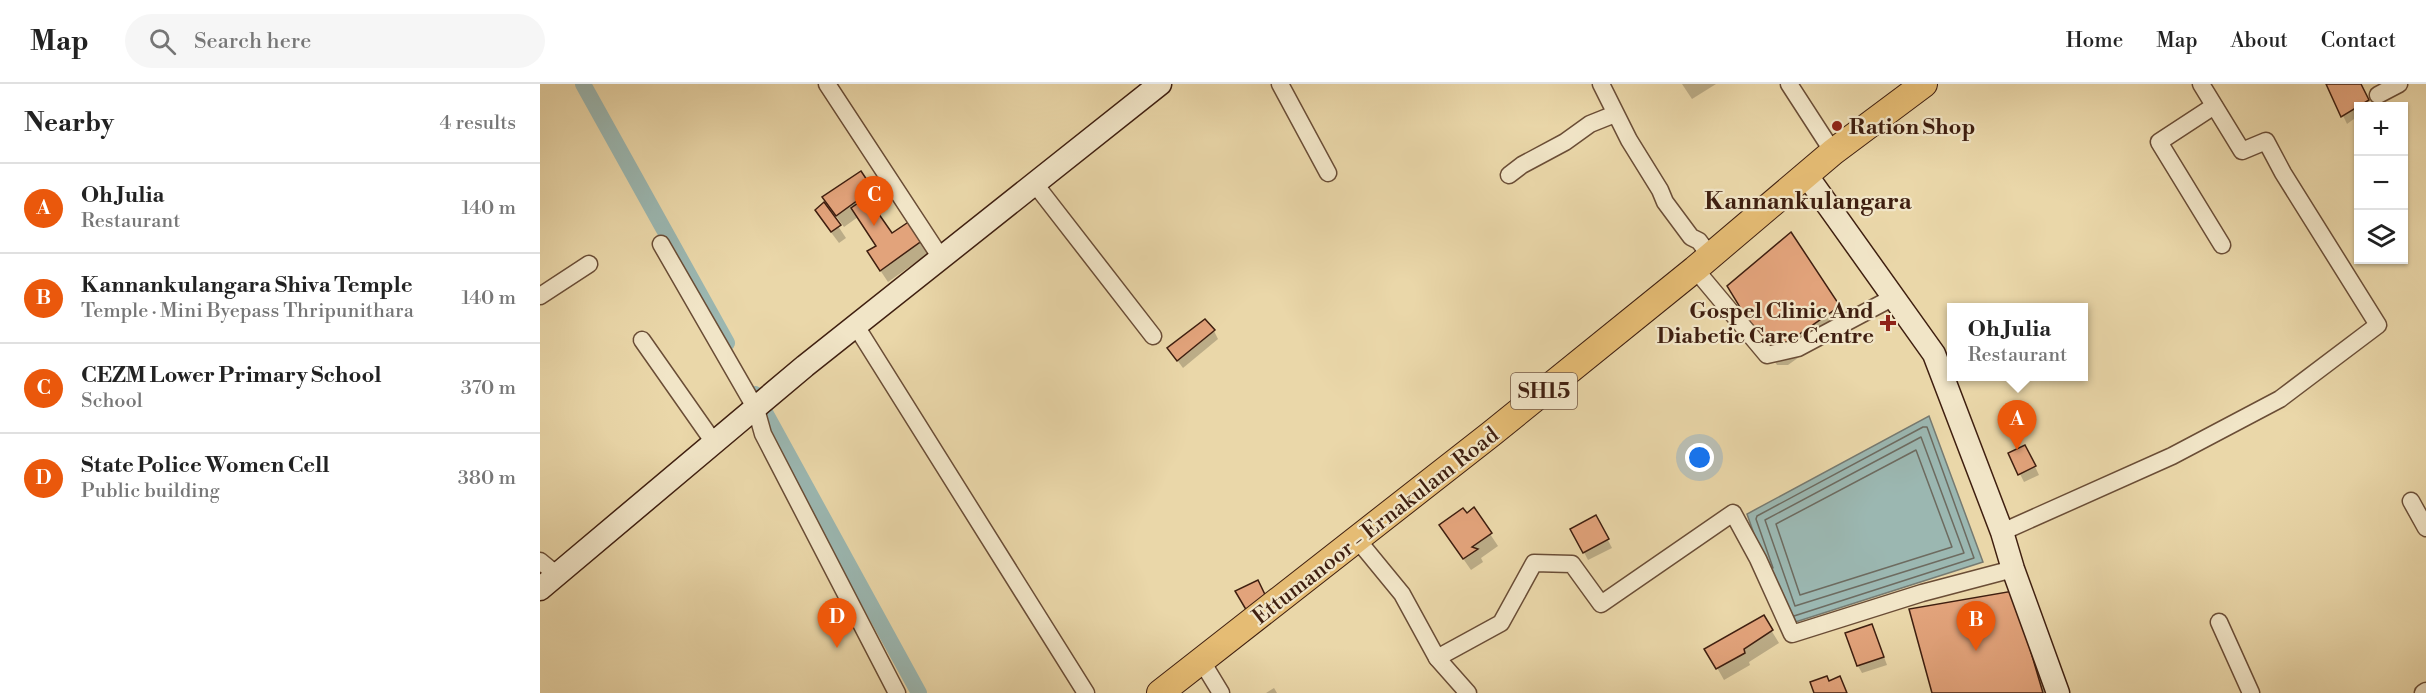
<!DOCTYPE html>
<html lang="en">
<head>
<meta charset="utf-8">
<style>
	body { margin:0; font-family:"Libre Bodoni",serif; background:#f6f6f6; color:#222 }
	.controls { position:absolute; right:18px; top:18px; display:grid; overflow:hidden; border-radius:0px; box-shadow:0 2px 4px #0004 }
	.controls button { width:54px; height:54px; display:grid; place-items:center; padding:0; border:0; border-bottom:2px solid #e0e0e0; background:#fff; color:#222; font:30px sans-serif }
	.you { position:absolute; left:1160px; top:374px; width:21px; height:21px; margin:-15px; border:4px solid #fff; border-radius:50%; background:#1a73e8; box-shadow:0 0 0 9px #1a73e833 }
	.badge { display:grid; place-items:center; width:39px; height:39px; border-radius:50%; background:#ea580c; color:#fff; font-size:20px; font-weight:700 }
	.pin { position:absolute; translate:-50% -50px; filter:drop-shadow(0 2px 3px #0008) }
	.pin::after { content:''; position:absolute; top:32px; width:21px; height:18px; background:inherit; clip-path:polygon(0 0,100% 0,50% 100%) }
	.popup { position:absolute; left:1407px; top:219px; width:141px; height:78px; box-sizing:border-box; display:grid; place-content:center; border-radius:0px; background:#fff; filter:drop-shadow(0 2px 4px #0005); font-size:20px; white-space:nowrap; color:#767676 }
	.popup b { font-size:22px; color:#222 }
	.popup::after { content:''; position:absolute; left:50%; top:100%; margin-left:-12px; border:12px solid transparent; border-top-color:#fff }
	.list { margin:0; padding:0; list-style:none }
	h2 { display:flex; justify-content:space-between; align-items:center; height:78px; margin:0; padding:0 24px; font-size:26px }
	h2 small { font-size:20px; font-weight:400; color:#767676 }
	.list li { display:grid; grid-template-columns:39px 1fr auto; gap:18px; align-items:center; box-sizing:border-box; height:90px; padding:0 24px; border-top:2px solid #e0e0e0 }
	.list b { display:block; font-size:22px; white-space:nowrap }
	.list p { margin:0; font-size:20px; white-space:nowrap; color:#767676 }
	.list em { font-size:20px; font-style:normal; color:#767676 }
	.icon { flex:none; width:33px; height:33px; fill:none; stroke:currentColor; stroke-width:2; stroke-linecap:round; stroke-linejoin:round }
	.map { position:relative; flex:none; width:1886px; height:609px; overflow:hidden }
	header { display:flex; align-items:center; gap:36px; box-sizing:border-box; height:84px; padding:0 30px; background:#fff; border-bottom:2px solid #e0e0e0 }
	header strong { font-size:28px }
	nav { display:flex; gap:33px; margin-inline-start:auto; font-size:21px }
	.search { width:420px; height:54px; background:#f6f6f6; display:flex; align-items:center; gap:15px; box-sizing:border-box; padding:0 21px; border-radius:33px; color:#767676; font-size:22px }
	main { display:flex }
	aside { flex:1; background:#fff }
	.map>svg:first-child { display:block }
	.water { fill:#9bb7b1; stroke:#767a71; stroke-width:1.5 }
	.shadow { fill:#0003 }
	.lines { fill:none; stroke-linecap:round; stroke-linejoin:round }
	.shore { stroke:#6d6b60; stroke-width:1.5 }
	.canal { stroke:#9bb7b1; stroke-width:16 }
	.building { fill:#e2a37b; stroke:#3f1f10; stroke-width:1.5 }
	.minor-casing { stroke:#6a4d36; stroke-width:19 }
	.secondary-casing { stroke:#3f1f10; stroke-width:25 }
	.primary-casing { stroke:#3f1f10; stroke-width:28 }
	.minor { stroke:#f1e5c7; stroke-width:16 }
	.secondary { stroke:#f1e5c7; stroke-width:22 }
	.primary { stroke:#e5bc74; stroke-width:26 }
	.poi-dot { fill:#8f2418; stroke:#f1e5c7; stroke-width:2 }
	.labels { text-anchor:middle; stroke-width:4.5; stroke-linejoin:round; paint-order:stroke }
	.shield { fill:#f1e5c7; stroke:#745a47; stroke-width:1.5 }
	.shield-label { font-size:21px; font-weight:bold; fill:#3f1f10 }
	.poi-label { font-size:22px; font-weight:bold; fill:#3f1f10; stroke:#f1e5c7; text-anchor:start }
	.street-label { font-size:22px; fill:#3f1f10; stroke:#f1e5c7 }
	.neighbourhood-label { font-size:24px; font-weight:bold; fill:#3f1f10; stroke:#f1e5c7 }
</style>
</head>
<body>
<header>
<strong>Map</strong>
<div class="search"><svg class="icon" aria-label="search" viewBox="0 0 24 24"><circle cx="10" cy="10" r="6"/><path d="M15 15l6 6"/></svg>Search here</div>
<nav><a>Home</a><a>Map</a><a>About</a><a>Contact</a></nav>
</header>
<main>
<aside>
<h2>Nearby<small>4 results</small></h2>
<ul class="list">
<li><span class="badge">A</span><div><b>Oh Julia</b><p>Restaurant</p></div><em>140 m</em></li>
<li><span class="badge">B</span><div><b>Kannankulangara Shiva Temple</b><p>Temple · Mini Byepass Thripunithara</p></div><em>140 m</em></li>
<li><span class="badge">C</span><div><b>CEZM Lower Primary School</b><p>School</p></div><em>370 m</em></li>
<li><span class="badge">D</span><div><b>State Police Women Cell</b><p>Public building</p></div><em>380 m</em></li>
</ul>
</aside>
<div class="map">
<svg width="1886" height="609" viewBox="0 0 1886 609">
	<rect width="100%" height="100%" fill="#ead7a9"/>
	<filter id="stains"><feTurbulence type="fractalNoise" baseFrequency=".00333" numOctaves="4"/><feColorMatrix values="0 0 0 0 .2 0 0 0 0 .09 0 0 0 0 .02 0 0 0 .5 -.17"/></filter>
	<radialGradient id="worn" r=".72"><stop offset=".6" stop-color="#630" stop-opacity="0"/><stop offset="1" stop-color="#630" stop-opacity=".3"/></radialGradient>
	<!-- water -->
	<path class="water" d="M 1389,332 L 1443,478 L 1246,541 L 1207,430 Z"/>
	<!-- shadow -->
	<g class="shadow">
		<path d="M 1142,0 L 1176,0 L 1152,15 Z"/>
		<path d="M 1788,0 L 1819,0 L 1831,22 L 1818,22 L 1818,32 L 1807,40 Z"/>
		<path d="M 321,89 L 338,118 L 332,123 L 351,151 L 382,157 L 389,169 L 348,198 L 336,180 L 337,163 L 318,133 L 304,143 L 291,125 Z"/>
		<path d="M 284,121 L 306,154 L 299,159 L 284,139 Z"/>
		<path d="M 1198,218 L 1298,223 L 1307,239 L 1248,281 L 1237,281 Z"/>
		<path d="M 674,247 L 678,255 L 643,284 L 629,265 Z"/>
		<path d="M 1489,370 L 1499,391 L 1484,398 L 1480,390 Z"/>
		<path d="M 934,426 L 958,462 L 941,474 L 943,478 L 931,486 L 908,453 L 926,431 Z"/>
		<path d="M 1056,433 L 1072,464 L 1048,476 L 1032,445 Z"/>
		<path d="M 1472,509 L 1506,609 L 1394,609 Z"/>
		<path d="M 1223,533 L 1239,559 L 1209,578 L 1210,581 L 1184,596 L 1167,566 Z"/>
		<path d="M 1332,541 L 1347,581 L 1322,589 L 1318,582 Z"/>
		<path d="M 734,604 L 737,609 L 726,609 Z"/>
	</g>
	<g class="lines">
		<!-- shore -->
		<g class="shore">
			<path d="M 1381,353 L 1424,469 L 1255,522 L 1225,436 Z"/>
			<path d="M 1376,366 L 1412,463 L 1260,511 L 1236,440 Z"/>
			<path d="M 1233,484 L 1216,435 L 1217,432 L 1383,343 L 1387,343 L 1434,474 L 1254,532"/>
		</g>
		<!-- canal -->
		<g class="canal">
			<path d="M 43,0 L 187,259"/>
			<path d="M 215,310 L 379,609"/>
		</g>
	</g>
	<!-- building -->
	<g class="building">
		<path d="M 1786,0 L 1821,0 L 1829,16 L 1801,33 Z"/>
		<path d="M 321,87 L 333,105 L 296,132 L 282,113 Z"/>
		<path d="M 327,113 L 352,149 L 370,137 L 383,156 L 340,187 L 327,167 L 336,162 L 311,124 Z"/>
		<path d="M 284,118 L 301,141 L 291,148 L 275,126 Z"/>
		<path d="M 1251,148 L 1300,222 L 1238,265 L 1226,266 L 1187,202 Z"/>
		<path d="M 665,235 L 675,246 L 637,277 L 627,264 Z"/>
		<path d="M 1485,361 L 1496,382 L 1478,391 L 1468,369 Z"/>
		<path d="M 934,423 L 952,449 L 932,463 L 938,465 L 923,475 L 899,441 L 923,424 L 927,429 Z"/>
		<path d="M 1056,431 L 1069,455 L 1043,469 L 1030,445 Z"/>
		<path d="M 718,496 L 729,519 L 708,529 L 695,507 Z"/>
		<path d="M 1473,507 L 1503,609 L 1392,609 L 1369,525 Z"/>
		<path d="M 1224,531 L 1233,546 L 1204,565 L 1205,569 L 1176,585 L 1164,565 Z"/>
		<path d="M 1332,540 L 1344,573 L 1317,582 L 1305,549 Z"/>
		<path d="M 1287,592 L 1289,597 L 1300,592 L 1307,609 L 1274,609 L 1270,598 Z"/>
	</g>
	<g class="lines">
		<defs>
			<g id="minor">
				<path d="M 287,0 L 401,174"/>
				<path d="M 740,0 L 788,89"/>
				<path d="M 1061,0 L 1089,56 L 1120,106 L 1125,118 L 1151,153 L 1159,157 L 1170,172"/>
				<path d="M 1249,0 L 1293,68"/>
				<path d="M 1838,11 L 1859,0"/>
				<path d="M 1674,22 L 1619,58 L 1682,161"/>
				<path d="M 969,91 L 982,81 L 1025,58 L 1050,40 L 1075,30"/>
				<path d="M 495,100 L 613,252"/>
				<path d="M 121,160 L 216,325 L 223,350 L 357,609"/>
				<path d="M 1155,185 L 1227,271 L 1258,264 L 1352,214"/>
				<path d="M 0,212 L 49,180"/>
				<path d="M 316,242 L 546,609"/>
				<path d="M 102,256 L 175,360"/>
				<path d="M 1871,417 L 1886,444"/>
				<path d="M 1462,448 L 1632,372 L 1740,315 L 1838,241 L 1743,89 L 1726,57 L 1702,67 L 1661,0"/>
				<path d="M 816,454 L 862,510 L 897,574 L 961,539 L 994,479 L 1032,480 L 1061,520 L 1193,429 L 1218,475 L 1252,550 L 1382,509 L 1473,485"/>
				<path d="M 0,477 L 17,491"/>
				<path d="M 1679,538 L 1711,609"/>
				<path d="M 897,574 L 928,609"/>
				<path d="M 661,576 L 681,609"/>
				<path d="M 1883,609 L 1886,607"/>
			</g>
			<g id="secondary">
				<path d="M 1267,92 L 1394,270 L 1462,448 L 1473,485 L 1518,609"/>
				<path d="M 0,505 L 265,282 L 620,0"/>
			</g>
			<path id="primary" d="M 620,609 L 951,350 L 1155,185 L 1293,68 L 1384,0"/>
		</defs>
		<!-- minor casing -->
		<use href="#minor" class="minor-casing"/>
		<!-- secondary casing -->
		<use href="#secondary" class="secondary-casing"/>
		<!-- primary casing -->
		<use href="#primary" class="primary-casing"/>
		<!-- minor -->
		<use href="#minor" class="minor"/>
		<!-- secondary -->
		<use href="#secondary" class="secondary"/>
		<!-- primary -->
		<use href="#primary" class="primary"/>
	</g>
	<!-- markers -->
	<g class="poi-dot">
		<circle cx="1297" cy="42" r="6"/>
		<path d="M1345 230h6v6h6v6h-6v6h-6v-6h-6v-6h6z"/>
	</g>
	<g class="labels">
		<!-- shield labels -->
		<rect class="shield" x="971" y="289" width="66" height="36" rx="4.5"/>
		<g class="shield-label">
			<text x="1004" y="314">SH15</text>
		</g>
		<!-- poi labels -->
		<g class="poi-label">
			<text x="1309" y="50">Ration Shop</text>
			<text x="1334" y="234" text-anchor="end">Gospel Clinic And<tspan x="1334" dy="25">Diabetic Care Centre</tspan></text>
		</g>
		<!-- street labels -->
		<g class="street-label">
			<text transform="translate(835 441) rotate(-38)" y="8">Ettumanoor - Ernakulam Road</text>
		</g>
		<!-- neighbourhood labels -->
		<g class="neighbourhood-label">
			<text x="1268" y="125">Kannankulangara</text>
		</g>
	</g>
	<rect width="100%" height="100%" filter="url(#stains)"/>
	<rect width="100%" height="100%" fill="url(#worn)"/>
</svg>
<div class="controls">
<button>+</button>
<button>−</button>
<button><svg class="icon" aria-label="layers" viewBox="0 0 24 24"><path d="M12 4l9 5-9 5-9-5zM3 14l9 5 9-5"/></svg></button>
</div>
<div class="you"></div>
<div class="pin badge" style="left:1477px;top:366px">A</div>
<div class="popup"><b>Oh Julia</b>Restaurant</div>
<div class="pin badge" style="left:1436px;top:567px">B</div>
<div class="pin badge" style="left:334px;top:142px">C</div>
<div class="pin badge" style="left:297px;top:564px">D</div>
</div>
</main>
</body>
</html>
